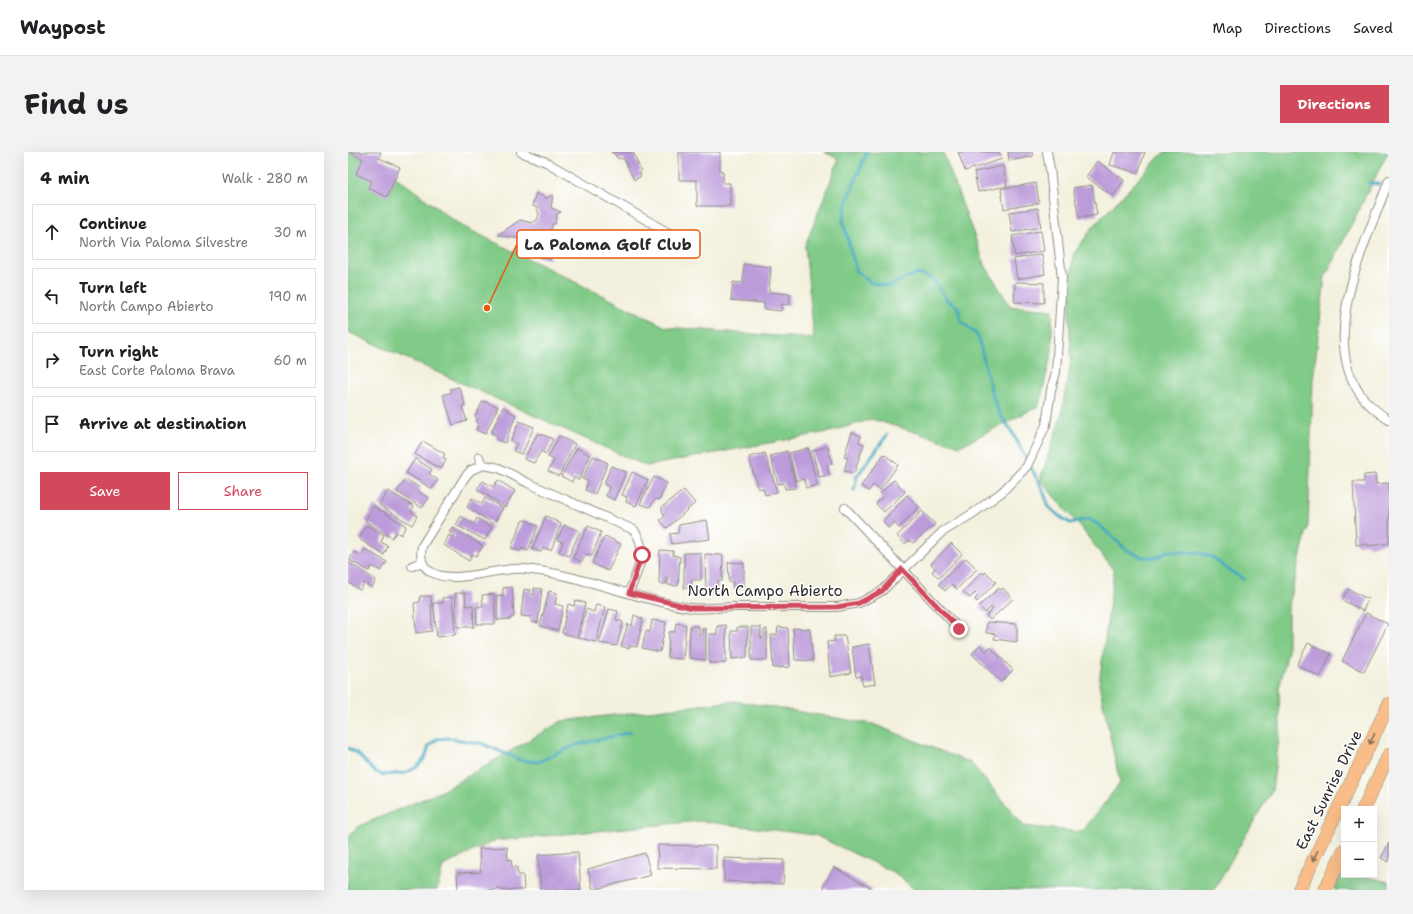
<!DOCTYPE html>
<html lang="en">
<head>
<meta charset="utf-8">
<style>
	body { margin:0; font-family:"Shantell Sans",sans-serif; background:#f2f2f2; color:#202124 }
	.controls { position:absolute; right:12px; bottom:12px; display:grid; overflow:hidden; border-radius:0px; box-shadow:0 4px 16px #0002 }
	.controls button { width:36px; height:36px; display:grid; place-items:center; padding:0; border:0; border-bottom:1px solid #e0e0e0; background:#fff; color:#202124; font:20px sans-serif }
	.stop { position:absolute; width:12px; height:12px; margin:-9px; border:3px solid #d1495b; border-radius:50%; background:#fff }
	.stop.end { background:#d1495b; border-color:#fff; box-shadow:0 1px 4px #0008 }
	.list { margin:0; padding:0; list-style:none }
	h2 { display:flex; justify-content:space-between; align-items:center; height:52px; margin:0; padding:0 16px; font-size:17px }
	h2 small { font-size:13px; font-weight:400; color:#757577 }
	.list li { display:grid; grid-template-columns:26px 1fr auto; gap:12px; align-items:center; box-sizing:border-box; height:56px; margin:0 8px 8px; padding:0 8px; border:1px solid #e0e0e0; border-radius:0px }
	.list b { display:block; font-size:15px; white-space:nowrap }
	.list p { margin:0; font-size:13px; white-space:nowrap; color:#757577 }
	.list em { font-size:13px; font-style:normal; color:#757577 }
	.actions { display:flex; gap:8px; padding:12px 16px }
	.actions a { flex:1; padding:9px 0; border:1px solid #d1495b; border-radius:0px; text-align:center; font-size:14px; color:#d1495b }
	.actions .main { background:#d1495b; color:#fff }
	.icon { flex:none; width:22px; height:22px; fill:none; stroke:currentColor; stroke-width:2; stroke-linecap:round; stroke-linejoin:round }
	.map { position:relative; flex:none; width:1041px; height:738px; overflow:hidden; border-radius:0px }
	header { display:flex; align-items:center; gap:24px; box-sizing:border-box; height:56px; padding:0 20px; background:#fff; border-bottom:1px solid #e0e0e0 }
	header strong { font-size:19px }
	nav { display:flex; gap:22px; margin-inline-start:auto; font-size:14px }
	.intro { display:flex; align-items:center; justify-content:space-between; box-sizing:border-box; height:96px; padding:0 24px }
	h1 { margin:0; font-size:28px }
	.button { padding:10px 18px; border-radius:0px; background:#d1495b; color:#fff; font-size:14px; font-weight:700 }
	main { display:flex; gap:24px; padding:0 24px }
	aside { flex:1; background:#fff; border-radius:0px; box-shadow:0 4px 16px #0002 }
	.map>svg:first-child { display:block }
	.green { fill:#81cb88; stroke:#567b5a }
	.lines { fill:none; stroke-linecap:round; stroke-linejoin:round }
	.stream { stroke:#41a7c1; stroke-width:3 }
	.building { fill:#bc9bda }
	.street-casing { stroke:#8f8e84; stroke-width:10 }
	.primary-casing { stroke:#8f8e84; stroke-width:14 }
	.street { stroke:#fff; stroke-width:8 }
	.primary { stroke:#f8bd88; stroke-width:13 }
	.oneway { stroke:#876d55 }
	.route { stroke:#d1495b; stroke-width:5 }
	.labels { text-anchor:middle; stroke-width:3; stroke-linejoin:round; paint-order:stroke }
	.street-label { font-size:15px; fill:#2b2b2b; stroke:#fff }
	.leader { fill:none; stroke:#e8590c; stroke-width:1.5 }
	.callout-dot { fill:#e8590c; stroke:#fff; stroke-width:1.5 }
	.callout { fill:#fff; stroke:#e8590c; stroke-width:1.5 }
	.callout-label { font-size:16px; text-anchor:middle; font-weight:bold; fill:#2b2b2b }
</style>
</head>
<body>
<header>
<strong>Waypost</strong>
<nav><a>Map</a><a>Directions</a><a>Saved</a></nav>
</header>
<div class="intro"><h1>Find us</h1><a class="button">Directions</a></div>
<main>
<aside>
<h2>4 min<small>Walk · 280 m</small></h2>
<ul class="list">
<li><svg class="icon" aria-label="ahead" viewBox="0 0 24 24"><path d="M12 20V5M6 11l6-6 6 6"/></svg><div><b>Continue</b><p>North Via Paloma Silvestre</p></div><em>30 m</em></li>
<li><svg class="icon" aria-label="left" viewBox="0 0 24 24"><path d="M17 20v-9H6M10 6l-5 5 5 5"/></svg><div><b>Turn left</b><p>North Campo Abierto</p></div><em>190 m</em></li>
<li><svg class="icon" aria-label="right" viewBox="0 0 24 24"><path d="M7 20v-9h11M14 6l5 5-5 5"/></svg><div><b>Turn right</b><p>East Corte Paloma Brava</p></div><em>60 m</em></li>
<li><svg class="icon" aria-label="arrive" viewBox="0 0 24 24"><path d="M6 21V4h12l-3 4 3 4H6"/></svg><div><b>Arrive at destination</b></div></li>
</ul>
<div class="actions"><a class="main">Save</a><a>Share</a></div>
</aside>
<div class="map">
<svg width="1041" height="738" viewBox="0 0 1041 738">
	<rect width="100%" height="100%" fill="#fff"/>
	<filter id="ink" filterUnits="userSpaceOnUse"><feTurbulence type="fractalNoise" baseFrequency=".025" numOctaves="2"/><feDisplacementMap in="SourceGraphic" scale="8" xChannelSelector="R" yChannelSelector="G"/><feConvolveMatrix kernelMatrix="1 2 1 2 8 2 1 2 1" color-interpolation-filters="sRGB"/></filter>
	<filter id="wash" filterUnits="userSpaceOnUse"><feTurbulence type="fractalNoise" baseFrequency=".012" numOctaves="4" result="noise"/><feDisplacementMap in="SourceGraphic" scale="16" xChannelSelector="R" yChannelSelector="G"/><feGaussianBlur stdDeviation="0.9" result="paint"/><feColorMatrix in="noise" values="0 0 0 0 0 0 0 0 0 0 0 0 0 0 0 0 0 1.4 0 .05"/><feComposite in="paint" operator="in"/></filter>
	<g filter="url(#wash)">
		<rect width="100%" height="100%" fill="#f3f0dd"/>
		<!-- green -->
		<g class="green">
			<path d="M 0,0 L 15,0 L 112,73 L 318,175 L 466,187 L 457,94 L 491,7 L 476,0 L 595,0 L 637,113 L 662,154 L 704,158 L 704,200 L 691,254 L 612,294 L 524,267 L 485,279 L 298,314 L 0,180 Z"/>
			<path d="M 816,0 L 1040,0 L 977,125 L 965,228 L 960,374 L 940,454 L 940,499 L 931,536 L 932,578 L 924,638 L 866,738 L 567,738 L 547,721 L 467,683 L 351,669 L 146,689 L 95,714 L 89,738 L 0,738 L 0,685 L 9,675 L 94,639 L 214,569 L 387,549 L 525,572 L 623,611 L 676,674 L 734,680 L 772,631 L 751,532 L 766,419 L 734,377 L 692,328 L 713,264 L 723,209 L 721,164 L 725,103 L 744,76 Z"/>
			<path d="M 995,719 L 996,723 L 1011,723 L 1041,730 L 1041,738 L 986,738 Z"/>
		</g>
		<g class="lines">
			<!-- stream -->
			<g class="stream">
				<path d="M 519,0 L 499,49 L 495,69 L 508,119 L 523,131 L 542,134 L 559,125 L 570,122 L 585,127 L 599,148 L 610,155 L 613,169 L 630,184 L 644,242 L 651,261 L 664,280 L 694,336 L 701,355 L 711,364 L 722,371 L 741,367 L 751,373 L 779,398 L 794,405 L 808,406 L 819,399 L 852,401 L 866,406 L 876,415 L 895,427"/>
				<path d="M 1021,31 L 1031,32"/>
				<path d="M 506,338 L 509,324 L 539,283"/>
				<path d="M 0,596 L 9,601 L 27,620 L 35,623 L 57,621 L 69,615 L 77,606 L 81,594 L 89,587 L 101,586 L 135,592 L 172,608 L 190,610 L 228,593 L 283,580"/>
			</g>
		</g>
		<g id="blocks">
			<!-- building -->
			<g class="building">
				<path d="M 1,0 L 33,0 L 31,6 L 52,15 L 39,45 L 20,36 L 24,29 L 8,22 L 15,7 Z"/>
				<path d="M 263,0 L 285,0 L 293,19 L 291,20 L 293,24 L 286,28 L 276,7 L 269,6 L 267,2 Z"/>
				<path d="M 331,0 L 372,0 L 372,19 L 375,19 L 375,31 L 382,31 L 382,54 L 349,54 L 349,28 L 331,28 Z"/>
				<path d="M 610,0 L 651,0 L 654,7 L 617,19 Z"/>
				<path d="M 660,0 L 684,0 L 685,4 L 661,9 Z"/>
				<path d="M 766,0 L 797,0 L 790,21 L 762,13 Z"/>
				<path d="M 749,9 L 776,28 L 765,44 L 738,25 Z"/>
				<path d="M 655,14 L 659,34 L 630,40 L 626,20 Z"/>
				<path d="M 688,31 L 691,51 L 656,57 L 653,37 Z"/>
				<path d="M 744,33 L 749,63 L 731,66 L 725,36 Z"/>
				<path d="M 188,41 L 198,46 L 205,43 L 203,56 L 213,60 L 209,62 L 207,72 L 204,72 L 203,78 L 189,84 L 203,108 L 189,104 L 182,91 L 168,101 L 172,87 L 150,83 L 172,68 L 184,71 L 190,67 L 191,62 L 188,55 L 184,54 Z"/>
				<path d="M 690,56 L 693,75 L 664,80 L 661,60 Z"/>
				<path d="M 693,79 L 696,99 L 667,104 L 664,84 Z"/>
				<path d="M 694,102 L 697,122 L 669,127 L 666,107 Z"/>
				<path d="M 396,112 L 423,115 L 421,140 L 442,142 L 441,153 L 434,152 L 433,159 L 416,157 L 416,151 L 383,148 L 385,130 L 395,131 Z"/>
				<path d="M 667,130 L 696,131 L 696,151 L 666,150 Z"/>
				<path d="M 111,235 L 117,253 L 114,254 L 119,269 L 105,273 L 95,243 L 104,240 L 102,237 Z"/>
				<path d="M 135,249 L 150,255 L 137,282 L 128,278 L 131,272 L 128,270 L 130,267 L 127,265 Z"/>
				<path d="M 155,255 L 168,263 L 157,291 L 148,287 L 149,284 L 143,281 Z"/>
				<path d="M 171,269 L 186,275 L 174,302 L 165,299 L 169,292 L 163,289 Z"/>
				<path d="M 504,280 L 513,284 L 511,290 L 516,292 L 506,321 L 496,319 L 500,306 L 496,305 Z"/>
				<path d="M 190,281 L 205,287 L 198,302 L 193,299 L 186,311 L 176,307 Z"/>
				<path d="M 211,284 L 227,292 L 211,324 L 200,319 L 206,308 L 200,305 Z"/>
				<path d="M 75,289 L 97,302 L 95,306 L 98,308 L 93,317 L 67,302 Z"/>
				<path d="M 480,294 L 484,312 L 479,313 L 481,323 L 471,325 L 464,299 Z"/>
				<path d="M 229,296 L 242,303 L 231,328 L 226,325 L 224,330 L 213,324 Z"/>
				<path d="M 460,296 L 469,333 L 458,336 L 456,327 L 448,329 L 441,301 Z"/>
				<path d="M 439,299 L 448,336 L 437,337 L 436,331 L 430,332 L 422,304 Z"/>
				<path d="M 417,301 L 429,340 L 417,343 L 415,336 L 410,337 L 401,305 Z"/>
				<path d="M 536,302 L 550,313 L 532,338 L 525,333 L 521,339 L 513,334 Z"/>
				<path d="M 245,304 L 260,311 L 247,342 L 237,338 L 240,329 L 234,327 Z"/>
				<path d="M 67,307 L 84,317 L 81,322 L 90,328 L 84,337 L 58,321 Z"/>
				<path d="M 263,314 L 278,320 L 266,348 L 258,344 L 261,335 L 256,332 Z"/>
				<path d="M 284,320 L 300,328 L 288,354 L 278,350 L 279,345 L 274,343 Z"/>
				<path d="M 1027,322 L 1028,332 L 1041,331 L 1041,391 L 1020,394 L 1020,392 L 1008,393 L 1005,330 L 1016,330 L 1016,323 Z"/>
				<path d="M 306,325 L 319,331 L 311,348 L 307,347 L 302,355 L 292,352 Z"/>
				<path d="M 58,327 L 72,336 L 70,339 L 81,346 L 74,356 L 49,340 Z"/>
				<path d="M 150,328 L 167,339 L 157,355 L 129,337 L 135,329 L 145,335 Z"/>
				<path d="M 546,328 L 557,340 L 536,360 L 528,352 L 535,344 L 532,341 Z"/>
				<path d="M 336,338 L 347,351 L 319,376 L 312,368 L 317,364 L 314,359 L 314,355 Z"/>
				<path d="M 40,339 L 66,354 L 63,359 L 69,364 L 64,373 L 31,353 Z"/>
				<path d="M 559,343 L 571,355 L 551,376 L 546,371 L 540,376 L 535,369 Z"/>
				<path d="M 124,346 L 134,352 L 137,346 L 155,356 L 145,372 L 119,355 Z"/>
				<path d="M 26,354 L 58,374 L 53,383 L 48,380 L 44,386 L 17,369 Z"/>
				<path d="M 574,359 L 587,372 L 565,391 L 561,388 L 557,392 L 549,384 Z"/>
				<path d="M 113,364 L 126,372 L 129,366 L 144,375 L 137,388 L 108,373 Z"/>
				<path d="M 198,364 L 213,372 L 203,398 L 195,396 L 193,400 L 184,397 Z"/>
				<path d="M 178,368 L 190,374 L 180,399 L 174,396 L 173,399 L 163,396 L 174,369 Z"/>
				<path d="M 359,368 L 362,387 L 324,392 L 322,382 L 330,381 L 331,373 Z"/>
				<path d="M 19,373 L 36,383 L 33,390 L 40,394 L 36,403 L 11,387 Z"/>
				<path d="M 216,373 L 232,379 L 221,404 L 211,400 L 215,390 L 209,388 Z"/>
				<path d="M 240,374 L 253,380 L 244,404 L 238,402 L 234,410 L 225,406 Z"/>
				<path d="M 104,375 L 135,394 L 128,404 L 124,402 L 121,409 L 96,393 L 101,383 L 106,386 L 107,383 L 101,380 Z"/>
				<path d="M 257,384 L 273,392 L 260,419 L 244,411 Z"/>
				<path d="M 603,391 L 614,402 L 591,426 L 584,420 L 587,416 L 583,412 Z"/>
				<path d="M 17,397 L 39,410 L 33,419 L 24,414 L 21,419 L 1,408 L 6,400 L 13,403 Z"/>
				<path d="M 312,398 L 325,399 L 325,403 L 332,405 L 330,434 L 320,433 L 320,426 L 318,426 L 318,432 L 311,432 Z"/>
				<path d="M 336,401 L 353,401 L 353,428 L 343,428 L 343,436 L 336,436 Z"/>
				<path d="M 357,402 L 375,403 L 374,429 L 370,429 L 369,438 L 358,439 Z"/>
				<path d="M 618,406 L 629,417 L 609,437 L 604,432 L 597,439 L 591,432 Z"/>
				<path d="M 0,410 L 28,428 L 24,436 L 16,431 L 12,438 L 0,430 Z"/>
				<path d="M 380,410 L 396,411 L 396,436 L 385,437 L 385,430 L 381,430 Z"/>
				<path d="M 634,420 L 636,422 L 638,420 L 648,430 L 629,450 L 627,447 L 630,444 L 627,441 L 622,446 L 615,440 Z"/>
				<path d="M 164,435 L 166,465 L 163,465 L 163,467 L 149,468 L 149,443 L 155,444 L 155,436 Z"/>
				<path d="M 186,436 L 194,437 L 190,471 L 183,470 L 183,465 L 173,464 L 176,437 L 183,438 L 182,442 L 186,443 Z"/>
				<path d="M 651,436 L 653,438 L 655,436 L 665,447 L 642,468 L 638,463 L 645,457 L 643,455 L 637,461 L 631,454 Z"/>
				<path d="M 1000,437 L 1020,447 L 1015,459 L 994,448 Z"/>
				<path d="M 201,439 L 209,441 L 207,452 L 215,454 L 210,479 L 192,474 Z"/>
				<path d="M 107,441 L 117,441 L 118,454 L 125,453 L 126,475 L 109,475 Z"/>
				<path d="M 146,442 L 147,472 L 129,472 L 128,455 L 135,454 L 134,443 Z"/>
				<path d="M 72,444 L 83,444 L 84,479 L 68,481 L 66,451 L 72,450 Z"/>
				<path d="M 104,445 L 107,483 L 89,485 L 85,451 L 95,451 L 94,446 Z"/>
				<path d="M 227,448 L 237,451 L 229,485 L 214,481 L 220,452 L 226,454 Z"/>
				<path d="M 248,453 L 257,455 L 248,490 L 231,486 L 238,457 L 246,460 Z"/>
				<path d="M 261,457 L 270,459 L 268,468 L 275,470 L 269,494 L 251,491 Z"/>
				<path d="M 1018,461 L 1040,472 L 1016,520 L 994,509 Z"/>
				<path d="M 286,463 L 295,467 L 289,495 L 282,494 L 281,497 L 273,494 L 280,472 L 284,474 Z"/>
				<path d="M 304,468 L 318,470 L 312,500 L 294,496 L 298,479 L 302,480 Z"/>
				<path d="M 639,470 L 669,472 L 669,490 L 646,487 L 648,482 L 638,481 Z"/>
				<path d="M 328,471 L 338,473 L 335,507 L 320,506 L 321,480 L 327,480 Z"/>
				<path d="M 378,473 L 378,511 L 361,511 L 361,482 L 369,482 L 369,474 Z"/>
				<path d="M 342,474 L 351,474 L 351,483 L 354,483 L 354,477 L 358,477 L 358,508 L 341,506 Z"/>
				<path d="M 389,475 L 400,475 L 399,505 L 384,507 L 383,479 L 389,479 Z"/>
				<path d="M 403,475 L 413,475 L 413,486 L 416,486 L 416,478 L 419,477 L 419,508 L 403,508 Z"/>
				<path d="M 430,475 L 440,476 L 442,515 L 425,516 L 423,483 L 429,483 Z"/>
				<path d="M 445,476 L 462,477 L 465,509 L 447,508 Z"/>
				<path d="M 486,484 L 497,484 L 503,521 L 482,525 L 479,490 L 487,489 Z"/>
				<path d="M 960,491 L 983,502 L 972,525 L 949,513 Z"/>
				<path d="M 521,492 L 527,532 L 515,534 L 513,524 L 508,525 L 504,495 Z"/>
				<path d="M 632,493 L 638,499 L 642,495 L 665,518 L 653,530 L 624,502 Z"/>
				<path d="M 1041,691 L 1041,710 L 1033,706 Z"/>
				<path d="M 310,693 L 368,694 L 368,717 L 309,716 Z"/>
				<path d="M 159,695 L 160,708 L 163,707 L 164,715 L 169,715 L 170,723 L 175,723 L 176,738 L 153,738 L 150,735 L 147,738 L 110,738 L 109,721 L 133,720 L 131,697 Z"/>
				<path d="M 230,700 L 233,738 L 193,738 L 190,703 Z"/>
				<path d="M 297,701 L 303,723 L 245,738 L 240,717 Z"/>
				<path d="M 376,706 L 436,708 L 435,732 L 376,729 Z"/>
				<path d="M 486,715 L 526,738 L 480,738 L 475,735 Z"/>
			</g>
		</g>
	</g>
	<g filter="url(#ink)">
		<use href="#blocks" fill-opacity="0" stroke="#8f8e84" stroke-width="1"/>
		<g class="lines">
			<defs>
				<g id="street">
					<path d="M 173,0 L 198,10 L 326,84"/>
					<path d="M 1041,28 C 1019,89 967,188 1016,247 C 1023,255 1032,262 1041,268"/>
					<path d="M 131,305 L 134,313"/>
					<path d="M 497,356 L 611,477"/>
					<path d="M 64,414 L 74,410"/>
					<path d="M 281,441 C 289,417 302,401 286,378 L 180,331 L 151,316 L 136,313 L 123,318 L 117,325 L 74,394 C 72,405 73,414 83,420 C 108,434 150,414 176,417 C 233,422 287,448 344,456 C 357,458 372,455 386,455 C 420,455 454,455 489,455 L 511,451 L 534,439 L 594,380 L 624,362 L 654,340 L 679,314 L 698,273 L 703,238 L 708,220 L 714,126 L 702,17 L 699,0"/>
				</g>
				<g id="primary">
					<path d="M 1015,657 L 1041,603"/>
					<path d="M 951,738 L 1041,552"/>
					<path d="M 977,738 L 996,698"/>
				</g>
			</defs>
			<!-- street casing -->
			<use href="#street" class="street-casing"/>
			<!-- primary casing -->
			<use href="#primary" class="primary-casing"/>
			<!-- street -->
			<use href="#street" class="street"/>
			<!-- primary -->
			<use href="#primary" class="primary"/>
		</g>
		<!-- one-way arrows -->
		<defs><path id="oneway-shaft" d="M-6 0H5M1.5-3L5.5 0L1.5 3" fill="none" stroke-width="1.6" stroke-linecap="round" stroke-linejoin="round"/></defs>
		<g class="oneway">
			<use href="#oneway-shaft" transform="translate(1024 587) rotate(116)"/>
			<use href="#oneway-shaft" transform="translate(967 704) rotate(116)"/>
		</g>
	</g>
	<g class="lines" filter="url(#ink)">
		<!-- route -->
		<path class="route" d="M 294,403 L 281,441 L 345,456 L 489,455 L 511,451 L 534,439 L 554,417 L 611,477"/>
	</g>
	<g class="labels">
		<!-- street labels -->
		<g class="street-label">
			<text x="417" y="444">North Campo Abierto</text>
			<text transform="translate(981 638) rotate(-64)" y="5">East Sunrise Drive</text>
		</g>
	</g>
	<!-- callouts -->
	<path class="leader" d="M139 156L169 92"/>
	<circle class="callout-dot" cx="139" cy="156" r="4"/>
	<rect class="callout" x="169" y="78" width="183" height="28" rx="4"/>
	<g class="callout-label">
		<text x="260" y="98">La Paloma Golf Club</text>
	</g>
</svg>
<div class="controls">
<button>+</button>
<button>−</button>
</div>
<div class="stop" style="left:294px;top:403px"></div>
<div class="stop end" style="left:611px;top:477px"></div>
</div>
</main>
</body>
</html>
